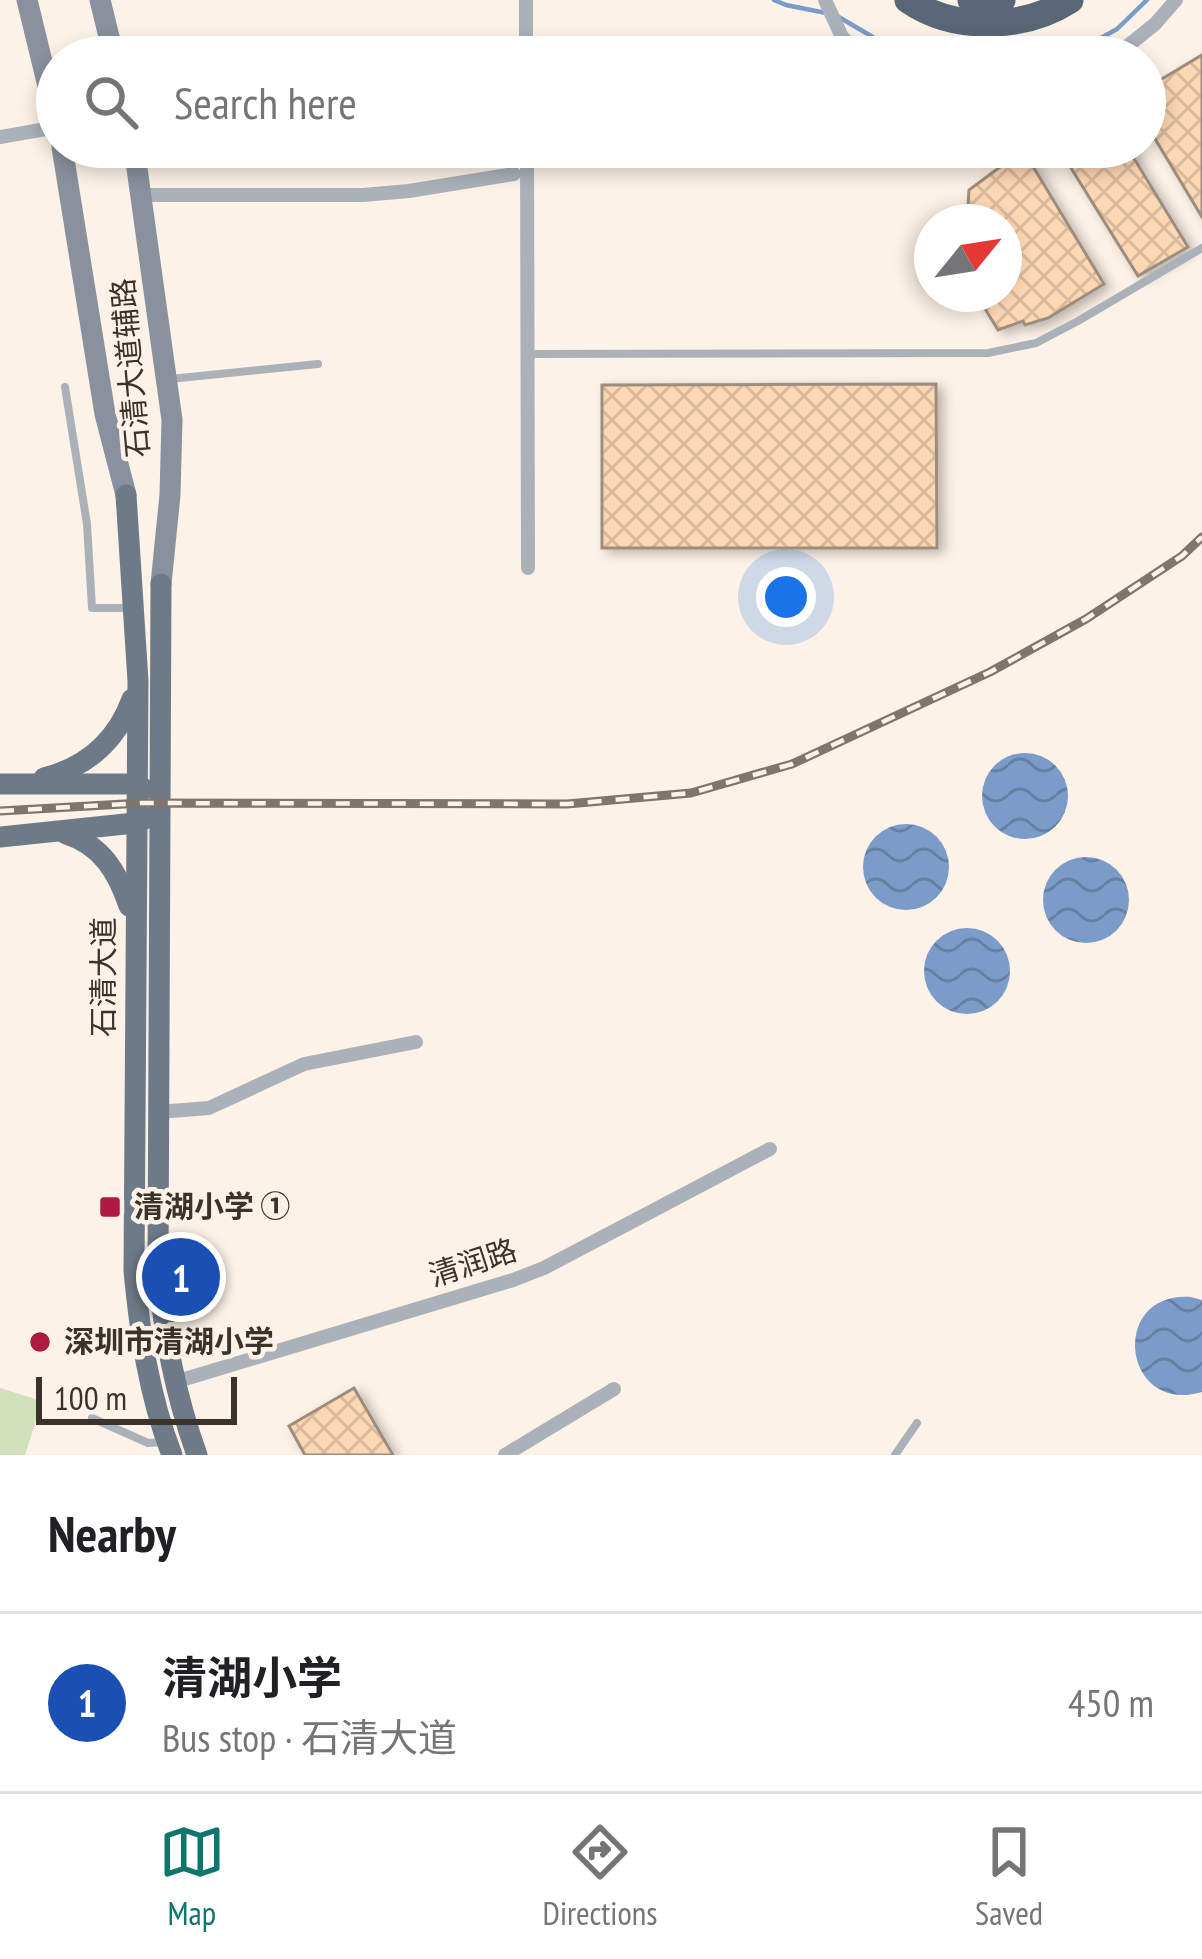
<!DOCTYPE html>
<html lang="en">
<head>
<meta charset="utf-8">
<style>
	body { margin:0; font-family:"PT Sans Narrow","Noto Sans SC",sans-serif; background:#f2f2f2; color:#202124 }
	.compass { position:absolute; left:914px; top:204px; width:108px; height:108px; border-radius:50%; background:#fff; box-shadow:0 6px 18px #0003; rotate:60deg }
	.scale { position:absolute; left:36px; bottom:30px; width:201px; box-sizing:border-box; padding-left:12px; border:6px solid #3a332c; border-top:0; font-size:33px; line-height:42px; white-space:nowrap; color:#3a332c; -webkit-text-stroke:9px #fdf2e7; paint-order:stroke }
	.you { position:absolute; left:786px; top:597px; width:42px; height:42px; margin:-30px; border:9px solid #fff; border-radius:50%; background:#1a73e8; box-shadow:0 0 0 18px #1a73e833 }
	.badge { display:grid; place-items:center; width:78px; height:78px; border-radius:50%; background:#0f766e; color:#fff; font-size:39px; font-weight:700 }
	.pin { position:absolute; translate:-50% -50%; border:6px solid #fff; box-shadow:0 3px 12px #0006 }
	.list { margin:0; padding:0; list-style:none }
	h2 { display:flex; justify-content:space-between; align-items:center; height:156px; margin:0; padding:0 48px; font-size:51px }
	h2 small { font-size:39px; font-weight:400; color:#757577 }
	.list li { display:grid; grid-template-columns:78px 1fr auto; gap:36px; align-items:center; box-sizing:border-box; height:180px; padding:0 48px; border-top:3px solid #e0e0e0 }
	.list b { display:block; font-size:45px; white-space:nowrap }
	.list p { margin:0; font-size:39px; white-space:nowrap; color:#757577 }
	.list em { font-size:39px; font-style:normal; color:#757577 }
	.icon { flex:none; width:66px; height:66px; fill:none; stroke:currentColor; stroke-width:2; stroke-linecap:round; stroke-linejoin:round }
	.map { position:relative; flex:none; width:1202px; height:1455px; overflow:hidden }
	.search { position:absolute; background:#fff; box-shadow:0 6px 18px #0003; left:36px; right:36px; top:36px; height:132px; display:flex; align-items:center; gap:30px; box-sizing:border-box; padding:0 42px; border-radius:66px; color:#757577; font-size:45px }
	.sheet { height:336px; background:#fff }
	nav { display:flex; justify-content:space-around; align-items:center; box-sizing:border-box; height:168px; border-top:3px solid #e0e0e0; background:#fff; font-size:33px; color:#757577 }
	nav a { display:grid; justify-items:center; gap:6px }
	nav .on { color:#0f766e }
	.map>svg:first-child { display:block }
	.pitch { fill:#d3e0bc }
	.water { fill:url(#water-waves) }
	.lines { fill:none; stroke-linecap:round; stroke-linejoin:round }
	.stream { stroke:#7b9bc9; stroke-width:4.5 }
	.building { fill:url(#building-cross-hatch); stroke:#9d8d7d; stroke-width:3; filter:url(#shadow) }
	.lane { stroke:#abb1b9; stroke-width:8 }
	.street { stroke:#abb1b9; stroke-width:14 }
	.secondary { stroke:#88919d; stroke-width:21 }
	.primary { stroke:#6f7a88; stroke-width:21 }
	.highway { stroke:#596676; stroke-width:27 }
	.rail-casing { stroke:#7e766d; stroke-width:9 }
	.rail { stroke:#fdf2e7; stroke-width:4.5; stroke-dasharray:14; stroke-linecap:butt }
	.poi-dot { fill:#ae1a41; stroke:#fdf2e7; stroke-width:4.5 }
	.labels { text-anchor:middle; stroke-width:9; stroke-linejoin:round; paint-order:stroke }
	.street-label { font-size:30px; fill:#3a332c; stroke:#fdf2e7 }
	.poi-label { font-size:30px; font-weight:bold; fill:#3a332c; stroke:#fdf2e7; text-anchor:start }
</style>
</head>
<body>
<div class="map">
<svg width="1202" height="1455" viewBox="0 0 1202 1455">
	<defs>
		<pattern id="water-waves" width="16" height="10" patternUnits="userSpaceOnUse" patternTransform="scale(3)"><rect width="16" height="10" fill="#7b9bc9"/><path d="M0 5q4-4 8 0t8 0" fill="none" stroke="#667fa3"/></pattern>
		<pattern id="building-cross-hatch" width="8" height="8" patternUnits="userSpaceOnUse" patternTransform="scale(3)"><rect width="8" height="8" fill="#fcd7b4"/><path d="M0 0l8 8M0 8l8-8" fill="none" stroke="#d9b99b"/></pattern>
		<filter id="shadow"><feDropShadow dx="6" dy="4" stdDeviation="6" flood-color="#0004"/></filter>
	</defs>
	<rect width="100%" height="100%" fill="#fdf2e7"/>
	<!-- pitch -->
	<path class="pitch" d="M 0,1388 L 42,1401 L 25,1455 L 0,1455 Z"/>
	<!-- water -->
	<g class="water">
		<circle cx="1025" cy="796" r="43"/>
		<circle cx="906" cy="867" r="43"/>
		<circle cx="1086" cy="900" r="43"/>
		<circle cx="967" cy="971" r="43"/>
		<path d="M 1191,1297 L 1202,1300 L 1202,1392 C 1122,1416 1108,1291 1191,1297 Z"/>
	</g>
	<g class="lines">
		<!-- stream -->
		<g class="stream">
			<path d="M 774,0 L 786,5 L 826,13"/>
			<path d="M 837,16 L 907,57"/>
			<path d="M 1067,57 L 1117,29 L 1147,0"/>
		</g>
	</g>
	<!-- building -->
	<g class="building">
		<path d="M 1202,55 L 1202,217 L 1145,122 L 1145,89 Z"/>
		<path d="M 1058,147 L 1127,147 L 1188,247 L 1138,276 Z"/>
		<path d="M 1023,150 L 1104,284 L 1048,318 L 1025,325 L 1023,321 L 998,330 L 976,294 L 1004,294 L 1004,222 L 967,222 L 969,190 Z"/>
		<path d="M 936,384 L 937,548 L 602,548 L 602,385 Z"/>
		<path d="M 354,1388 L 393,1455 L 305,1455 L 289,1426 Z"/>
	</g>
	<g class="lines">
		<!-- lane -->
		<g class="lane">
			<path d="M 529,354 L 988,353 L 1036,343 L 1078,321 L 1202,248"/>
			<path d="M 170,379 L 318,364"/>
			<path d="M 65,387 L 87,524 L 92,608 L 132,608"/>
			<path d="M 92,1418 L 148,1443 L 165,1442"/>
			<path d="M 895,1455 L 917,1423"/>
		</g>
		<!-- street -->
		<g class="street">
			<path d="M 526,0 L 526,57"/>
			<path d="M 825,0 L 842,37 L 864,57"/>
			<path d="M 1114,57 L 1155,24 L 1176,0"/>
			<path d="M 0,137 L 57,127"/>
			<path d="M 527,147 L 528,568"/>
			<path d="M 143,195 L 363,195 L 409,191 L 514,174"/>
			<path d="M 158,1112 L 209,1108 L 304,1064 L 416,1042"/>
			<path d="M 175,1382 L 513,1280 L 544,1268 L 770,1149"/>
			<path d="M 505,1455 L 614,1389"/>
		</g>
		<!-- secondary -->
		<g class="secondary">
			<path d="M 27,0 L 57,123"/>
			<path d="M 100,0 L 114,57"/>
			<path d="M 62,147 L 105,414 L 126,495"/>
			<path d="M 134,147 L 172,420 L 170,495 L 161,584"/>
		</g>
		<!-- primary -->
		<g class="primary">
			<path d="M 126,495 L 138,681 L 134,1271 C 140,1334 149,1396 172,1455"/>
			<path d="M 161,584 L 158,1267 C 163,1332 175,1394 197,1455"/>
			<path d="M 44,778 C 87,767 117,740 132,699"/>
			<path d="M 0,784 L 136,784 L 144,789"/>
			<path d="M 66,834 C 102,845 118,873 129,906"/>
			<path d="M 0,837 L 135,823 L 147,818"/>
		</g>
		<!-- highway -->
		<g class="highway">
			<path d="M 908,0 C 954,32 1023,30 1070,0"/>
			<path d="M 971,0 L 1002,0"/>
		</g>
		<defs>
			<path id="rail" d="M 0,811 L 142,803 L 567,804 L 691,793 L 792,764 L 990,672 L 1086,619 L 1182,556 L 1202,537"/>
		</defs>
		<!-- rail casing -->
		<use href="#rail" class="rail-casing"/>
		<!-- rail -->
		<use href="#rail" class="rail"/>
	</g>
	<!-- markers -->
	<g class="poi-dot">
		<rect x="98" y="1195" width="24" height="24" rx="6"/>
		<circle cx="40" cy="1342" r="12"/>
	</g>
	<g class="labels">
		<!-- street labels -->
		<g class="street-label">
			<text transform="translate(131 368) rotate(-95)" y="10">石清大道辅路</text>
			<text transform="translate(104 977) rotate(-90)" y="10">石清大道</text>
			<text transform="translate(473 1263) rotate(-18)" y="10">清润路</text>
		</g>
		<!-- poi labels -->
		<g class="poi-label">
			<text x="134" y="1217">清湖小学 ①</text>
			<text x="64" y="1352">深圳市清湖小学</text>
		</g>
	</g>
</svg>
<svg class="compass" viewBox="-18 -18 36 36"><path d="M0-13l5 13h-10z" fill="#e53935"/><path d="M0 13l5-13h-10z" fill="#757577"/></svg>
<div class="scale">100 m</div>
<div class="you"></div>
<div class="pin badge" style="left:181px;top:1277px;background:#1a4fb4">1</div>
<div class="search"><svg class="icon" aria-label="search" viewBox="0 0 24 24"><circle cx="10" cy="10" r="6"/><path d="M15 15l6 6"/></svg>Search here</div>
</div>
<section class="sheet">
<h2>Nearby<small></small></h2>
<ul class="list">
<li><span class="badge" style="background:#1a4fb4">1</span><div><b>清湖小学</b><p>Bus stop · 石清大道</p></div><em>450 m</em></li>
</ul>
</section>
<nav>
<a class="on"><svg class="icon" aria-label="map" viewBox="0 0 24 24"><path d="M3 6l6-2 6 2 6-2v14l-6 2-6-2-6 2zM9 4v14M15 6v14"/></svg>Map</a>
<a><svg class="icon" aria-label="directions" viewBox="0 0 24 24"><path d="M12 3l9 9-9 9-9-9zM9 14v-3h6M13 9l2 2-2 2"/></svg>Directions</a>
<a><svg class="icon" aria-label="saved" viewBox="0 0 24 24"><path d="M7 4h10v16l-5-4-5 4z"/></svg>Saved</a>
</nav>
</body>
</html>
